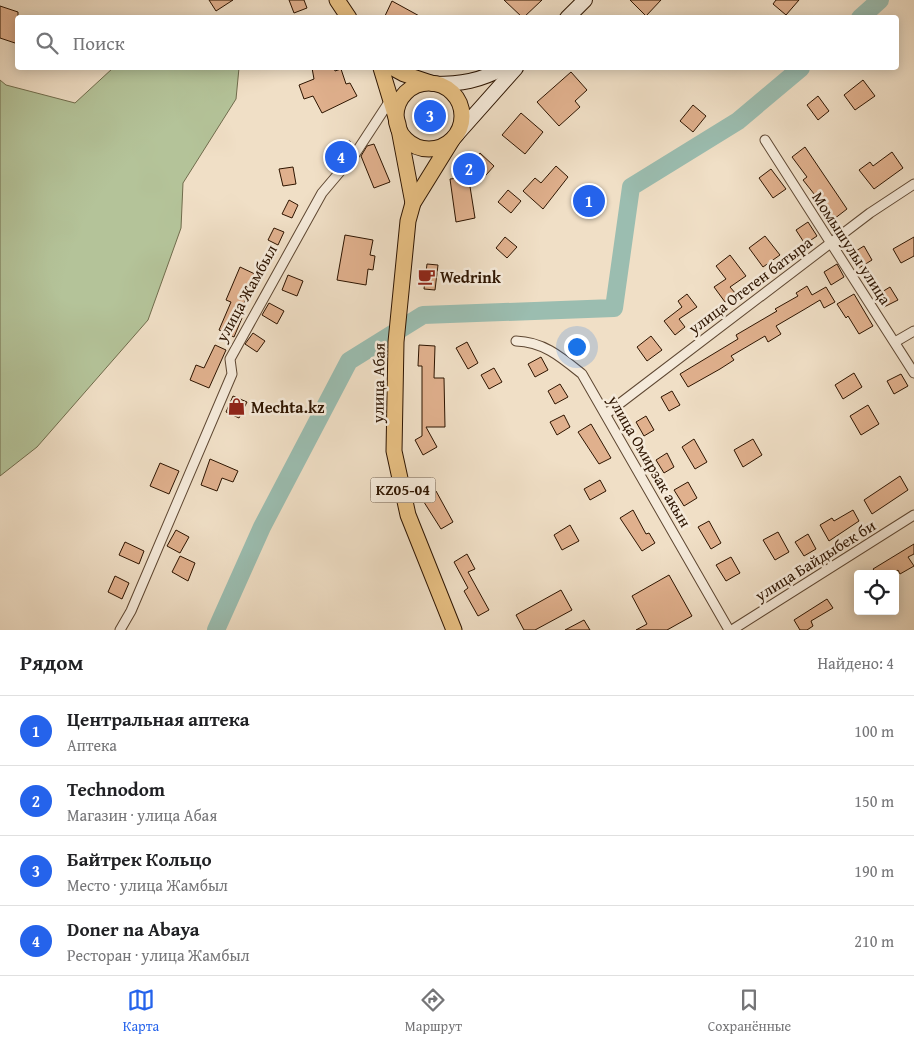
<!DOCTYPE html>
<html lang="ru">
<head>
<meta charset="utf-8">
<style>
	body { margin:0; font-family:"Gentium Book Plus",serif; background:#f6f6f6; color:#202124 }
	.controls { position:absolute; right:15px; bottom:15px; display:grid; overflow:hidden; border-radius:5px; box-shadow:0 2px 12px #0003 }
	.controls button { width:45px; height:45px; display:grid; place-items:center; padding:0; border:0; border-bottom:1px solid #e0e0e0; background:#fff; color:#202124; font:25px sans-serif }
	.you { position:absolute; left:576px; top:346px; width:18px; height:18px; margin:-12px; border:4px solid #fff; border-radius:50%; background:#1a73e8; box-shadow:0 0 0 8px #1a73e833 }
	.badge { display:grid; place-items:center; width:32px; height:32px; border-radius:50%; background:#2563eb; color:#fff; font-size:16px; font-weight:700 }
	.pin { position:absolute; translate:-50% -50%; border:2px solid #fff; box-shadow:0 1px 5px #0006 }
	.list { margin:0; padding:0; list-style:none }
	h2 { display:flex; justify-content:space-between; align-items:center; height:65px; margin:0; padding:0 20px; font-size:21px }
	h2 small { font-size:16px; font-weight:400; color:#757577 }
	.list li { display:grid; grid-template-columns:32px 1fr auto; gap:15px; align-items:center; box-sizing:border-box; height:70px; padding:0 20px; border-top:1px solid #e0e0e0 }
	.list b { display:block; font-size:19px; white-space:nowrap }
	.list p { margin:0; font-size:16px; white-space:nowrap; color:#757577 }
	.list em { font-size:16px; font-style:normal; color:#757577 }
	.icon { flex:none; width:28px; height:28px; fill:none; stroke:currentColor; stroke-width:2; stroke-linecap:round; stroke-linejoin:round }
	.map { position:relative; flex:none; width:914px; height:630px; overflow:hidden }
	.search { position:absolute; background:#fff; box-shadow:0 2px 12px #0003; left:15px; right:15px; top:15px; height:55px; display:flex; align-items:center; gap:12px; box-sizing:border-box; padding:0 18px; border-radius:5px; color:#757577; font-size:19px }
	.sheet { height:345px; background:#fff }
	nav { display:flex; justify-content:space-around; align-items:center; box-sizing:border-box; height:70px; border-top:1px solid #e0e0e0; background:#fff; font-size:14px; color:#757577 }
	nav a { display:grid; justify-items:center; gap:2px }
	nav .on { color:#2563eb }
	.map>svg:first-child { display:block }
	.green { fill:#b4c399; stroke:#706c4c }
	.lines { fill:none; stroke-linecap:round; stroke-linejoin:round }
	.river { stroke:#9bbdb0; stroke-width:18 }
	.building { fill:#e0b08d; stroke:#2d1400 }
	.minor-casing { stroke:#5e4732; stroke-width:11 }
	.secondary-casing { stroke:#2d1400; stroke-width:16 }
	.primary-casing { stroke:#2d1400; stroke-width:17 }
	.minor { stroke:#f5eada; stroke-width:9 }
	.secondary { stroke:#f5eada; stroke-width:14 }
	.primary { stroke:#e8c083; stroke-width:15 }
	.labels { text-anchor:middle; stroke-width:5; stroke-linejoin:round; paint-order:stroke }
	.shield { fill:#f5eada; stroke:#695441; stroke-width:1 }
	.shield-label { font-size:15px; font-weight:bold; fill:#2d1400 }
	.street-label { font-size:16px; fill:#2d1400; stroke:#f5eada }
	.poi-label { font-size:16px; font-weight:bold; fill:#2d1400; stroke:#f5eada; text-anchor:start }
</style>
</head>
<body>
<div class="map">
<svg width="914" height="630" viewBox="0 0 914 630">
	<rect width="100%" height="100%" fill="#f0dfc6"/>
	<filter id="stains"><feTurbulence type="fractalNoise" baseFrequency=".004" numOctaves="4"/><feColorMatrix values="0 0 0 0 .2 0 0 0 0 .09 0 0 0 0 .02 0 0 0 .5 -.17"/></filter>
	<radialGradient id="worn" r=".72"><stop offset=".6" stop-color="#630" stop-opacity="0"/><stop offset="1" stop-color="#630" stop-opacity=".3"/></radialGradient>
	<!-- green -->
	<g class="green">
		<path d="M 113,68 L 239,68 L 236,99 L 183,183 L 181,228 L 148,320 L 37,447 L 0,476 L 0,80 L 6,85 L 75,103 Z"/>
		<circle cx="430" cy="115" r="15"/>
	</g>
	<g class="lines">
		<!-- river -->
		<g class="river">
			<path d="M 860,18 L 880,0"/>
			<path d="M 216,630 L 262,527 L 349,361 L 423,315 L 614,308 L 631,187 L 738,121 L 801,68"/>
		</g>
	</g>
	<!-- building -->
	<g class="building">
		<path d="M 209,0 L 233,0 L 216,11 Z"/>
		<path d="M 289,0 L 304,0 L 307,8 L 294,13 Z"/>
		<path d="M 504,0 L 542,0 L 523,18 Z"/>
		<path d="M 630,0 L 661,0 L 646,16 Z"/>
		<path d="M 776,0 L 799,0 L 786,15 L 773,4 Z"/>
		<path d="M 392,1 L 423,18 L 384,18 Z"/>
		<path d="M 0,6 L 18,12 L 18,44 L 0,38 Z"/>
		<path d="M 312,68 L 334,68 L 335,71 L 341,69 L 346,84 L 350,83 L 357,96 L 322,113 L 313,96 L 304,99 L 299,85 L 314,79 Z"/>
		<path d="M 571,72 L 587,90 L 575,101 L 580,107 L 559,126 L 537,102 Z"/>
		<path d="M 863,80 L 875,96 L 855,110 L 844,95 Z"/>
		<path d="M 818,96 L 829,111 L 818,120 L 807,105 Z"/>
		<path d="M 693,105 L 706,116 L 693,132 L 680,121 Z"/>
		<path d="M 521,113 L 543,132 L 525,154 L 502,135 Z"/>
		<path d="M 350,141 L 352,147 L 339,164 L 333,145 Z"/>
		<path d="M 374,144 L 390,182 L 374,188 L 361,156 L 367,146 Z"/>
		<path d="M 805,147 L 847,209 L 834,219 L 803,180 L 807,177 L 792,157 Z"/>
		<path d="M 892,152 L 903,168 L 874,189 L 859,170 L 870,162 L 873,166 Z"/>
		<path d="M 480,153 L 494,166 L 479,183 L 468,174 L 475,218 L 456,222 L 450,179 L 459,178 Z"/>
		<path d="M 556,166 L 568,177 L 543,209 L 523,191 L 535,178 L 541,183 Z"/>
		<path d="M 293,167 L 296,184 L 283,186 L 279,169 Z"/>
		<path d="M 771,169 L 786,189 L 773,198 L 759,178 Z"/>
		<path d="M 508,190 L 521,201 L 511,213 L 498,202 Z"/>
		<path d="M 289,200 L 298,205 L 292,218 L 282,214 Z"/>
		<path d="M 808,222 L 817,236 L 805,244 L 796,230 Z"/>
		<path d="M 274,228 L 284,232 L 278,245 L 268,240 Z"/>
		<path d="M 345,235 L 373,240 L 370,255 L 375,256 L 373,270 L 368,269 L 366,285 L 337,280 Z"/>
		<path d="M 765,236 L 780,255 L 763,267 L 749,248 Z"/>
		<path d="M 505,237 L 517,247 L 507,258 L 496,248 Z"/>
		<path d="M 914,237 L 914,256 L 901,263 L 893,249 Z"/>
		<path d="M 864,246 L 872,260 L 859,268 L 851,254 Z"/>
		<path d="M 730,255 L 746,276 L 730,287 L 736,294 L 725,302 L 714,287 L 726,279 L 716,266 Z"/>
		<path d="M 427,264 L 438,265 L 435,290 L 424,289 Z"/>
		<path d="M 837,264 L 844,277 L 831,285 L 824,272 Z"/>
		<path d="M 240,267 L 257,275 L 238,316 L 242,318 L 234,337 L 219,330 L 231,302 L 226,300 Z"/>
		<path d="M 288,275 L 303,281 L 297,296 L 282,290 Z"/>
		<path d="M 807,286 L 812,295 L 826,287 L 835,302 L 824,308 L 820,300 L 805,309 L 776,326 L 781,334 L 768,342 L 765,336 L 731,356 L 734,360 L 720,369 L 688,387 L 680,374 L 738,339 L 736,335 L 777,311 L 775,309 L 798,296 L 796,293 Z"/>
		<path d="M 890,287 L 898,300 L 884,307 L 877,295 Z"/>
		<path d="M 687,294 L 697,307 L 679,319 L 685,327 L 675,335 L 664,321 L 682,307 L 678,301 Z"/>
		<path d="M 854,294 L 873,326 L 859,334 L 848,316 L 846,318 L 837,304 Z"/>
		<path d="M 269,303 L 284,311 L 277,324 L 262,315 Z"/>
		<path d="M 253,333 L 265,341 L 257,352 L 245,344 Z"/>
		<path d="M 651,336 L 662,350 L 647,361 L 637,347 Z"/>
		<path d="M 467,342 L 478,363 L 468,369 L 456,348 Z"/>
		<path d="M 215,345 L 226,350 L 209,388 L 190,380 L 196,365 L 204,368 Z"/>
		<path d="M 419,345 L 435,346 L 434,378 L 444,378 L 445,427 L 426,427 L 437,447 L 423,455 L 415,440 L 422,436 L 422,366 L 418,366 Z"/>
		<path d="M 541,357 L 548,370 L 535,377 L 528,364 Z"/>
		<path d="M 494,368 L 502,382 L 489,389 L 481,375 Z"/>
		<path d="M 854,373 L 862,387 L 843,399 L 835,385 Z"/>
		<path d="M 901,374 L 908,386 L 894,394 L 887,381 Z"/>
		<path d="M 560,384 L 568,397 L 555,404 L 548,391 Z"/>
		<path d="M 672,391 L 680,405 L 669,411 L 661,397 Z"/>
		<path d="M 233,396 L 247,402 L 239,418 L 226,412 Z"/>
		<path d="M 868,405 L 879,424 L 861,435 L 850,416 Z"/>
		<path d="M 564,415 L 570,427 L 557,435 L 550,422 Z"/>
		<path d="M 646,416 L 654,430 L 644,436 L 636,422 Z"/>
		<path d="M 591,424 L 611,458 L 599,464 L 578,432 Z"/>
		<path d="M 694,439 L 707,462 L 695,469 L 682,447 Z"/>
		<path d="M 753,439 L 762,455 L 743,467 L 734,450 Z"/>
		<path d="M 667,453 L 674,467 L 664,473 L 656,460 Z"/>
		<path d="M 210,459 L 238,471 L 233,482 L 222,478 L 217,491 L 201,485 Z"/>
		<path d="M 160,463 L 179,471 L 169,494 L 150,486 Z"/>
		<path d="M 900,476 L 908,490 L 872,514 L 864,500 Z"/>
		<path d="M 600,480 L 606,491 L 590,500 L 584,489 Z"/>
		<path d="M 688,482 L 697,498 L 684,506 L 674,490 Z"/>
		<path d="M 436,491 L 453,522 L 441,529 L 422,499 Z"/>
		<path d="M 633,510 L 646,534 L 649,533 L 655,543 L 642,551 L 620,518 Z"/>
		<path d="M 853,510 L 859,521 L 829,541 L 820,525 L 832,518 L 834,521 Z"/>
		<path d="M 709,521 L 721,543 L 711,549 L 698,527 Z"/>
		<path d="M 570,525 L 579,541 L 562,550 L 554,535 Z"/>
		<path d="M 176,530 L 189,537 L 180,553 L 167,546 Z"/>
		<path d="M 778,532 L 789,552 L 775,560 L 763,540 Z"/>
		<path d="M 808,534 L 816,549 L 804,556 L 795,542 Z"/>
		<path d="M 125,542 L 144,551 L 139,564 L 119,555 Z"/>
		<path d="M 914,544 L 914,554 L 908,557 L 914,566 L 900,574 L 898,570 L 893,574 L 877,574 L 873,569 Z"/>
		<path d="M 467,554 L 475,569 L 468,572 L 489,610 L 478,616 L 464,591 L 468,588 L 454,562 Z"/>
		<path d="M 180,556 L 195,563 L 188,581 L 172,572 Z"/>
		<path d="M 731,557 L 740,573 L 726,581 L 716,565 Z"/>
		<path d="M 669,575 L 692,616 L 667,630 L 636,630 L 647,624 L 632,596 Z"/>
		<path d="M 115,576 L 129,583 L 122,599 L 108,592 Z"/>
		<path d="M 561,590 L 572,610 L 535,630 L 524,630 L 516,615 Z"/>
		<path d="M 827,599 L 833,608 L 811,621 L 813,626 L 807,630 L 800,630 L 794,620 Z"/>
		<path d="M 584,620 L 590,630 L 565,630 Z"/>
	</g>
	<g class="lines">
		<defs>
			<g id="minor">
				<path d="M 765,140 L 914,373"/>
				<path d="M 516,341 C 544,342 561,357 582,374 L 729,630"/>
				<path d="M 895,342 L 914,331"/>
				<path d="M 606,414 L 870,213 L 914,184"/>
				<path d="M 120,630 L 131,611 L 232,374 L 230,359 L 322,193 L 355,154 L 391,99"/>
				<path d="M 732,630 L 914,515"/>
			</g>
			<g id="secondary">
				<path d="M 567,18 L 585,0"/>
				<path d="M 434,84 C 461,84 480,81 503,68"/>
				<path d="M 452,140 L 516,68"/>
			</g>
			<g id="primary">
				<path d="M 337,0 L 349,18"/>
				<path d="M 381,68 L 398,124 L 413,203"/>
				<path d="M 393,68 L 404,74 L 431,83"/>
				<circle cx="429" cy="116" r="33"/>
				<path d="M 452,140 L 413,203 L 408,221 L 396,342 L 394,451 L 408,515 L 454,630"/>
			</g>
		</defs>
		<!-- minor casing -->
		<use href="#minor" class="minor-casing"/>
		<!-- secondary casing -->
		<use href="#secondary" class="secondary-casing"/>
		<!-- primary casing -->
		<use href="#primary" class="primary-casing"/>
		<!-- minor -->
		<use href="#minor" class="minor"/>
		<!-- secondary -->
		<use href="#secondary" class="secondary"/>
		<!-- primary -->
		<use href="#primary" class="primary"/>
	</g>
	<!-- icons -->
	<defs>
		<symbol id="cafe-bare" viewBox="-9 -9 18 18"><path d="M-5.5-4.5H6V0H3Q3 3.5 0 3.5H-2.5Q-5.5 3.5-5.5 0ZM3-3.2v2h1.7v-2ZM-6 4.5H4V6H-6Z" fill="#8f2418" stroke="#f5eada" stroke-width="2.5" paint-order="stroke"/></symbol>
		<symbol id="shop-bare" viewBox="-9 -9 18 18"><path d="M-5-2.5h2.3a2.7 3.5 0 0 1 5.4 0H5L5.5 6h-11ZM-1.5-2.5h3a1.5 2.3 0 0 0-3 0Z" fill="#8f2418" stroke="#f5eada" stroke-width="2.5" paint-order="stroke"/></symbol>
	</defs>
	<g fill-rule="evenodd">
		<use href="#cafe-bare" x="414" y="264" width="25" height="25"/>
		<use href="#shop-bare" x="224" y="394" width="25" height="25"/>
	</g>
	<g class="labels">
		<!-- shield labels -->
		<rect class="shield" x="370.5" y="477.5" width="65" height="25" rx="4"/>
		<g class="shield-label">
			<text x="403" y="495">KZ05-04</text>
		</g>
		<!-- street labels -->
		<g class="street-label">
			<text transform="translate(852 248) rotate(57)" y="6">Момышулы улица</text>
			<text transform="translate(750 285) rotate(-37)" y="6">улица Отеген батыра</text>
			<text transform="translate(246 293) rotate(-61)" y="6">улица Жамбыл</text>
			<text transform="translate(378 383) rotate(-89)" y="6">улица Абая</text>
			<text transform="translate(650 461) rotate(60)" y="6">улица Омирзак акын</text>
			<text transform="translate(815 560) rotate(-32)" y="6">улица Байдыбек би</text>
		</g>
		<!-- poi labels -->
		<g class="poi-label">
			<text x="440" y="283">Wedrink</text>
			<text x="251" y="413">Mechta.kz</text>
		</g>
	</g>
	<rect width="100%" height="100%" filter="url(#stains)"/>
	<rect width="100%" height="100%" fill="url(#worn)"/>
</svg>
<div class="controls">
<button><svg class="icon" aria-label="locate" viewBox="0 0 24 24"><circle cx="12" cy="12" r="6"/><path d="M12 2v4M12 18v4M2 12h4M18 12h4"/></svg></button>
</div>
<div class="you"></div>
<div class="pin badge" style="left:589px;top:201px">1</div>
<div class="pin badge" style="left:469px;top:169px">2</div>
<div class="pin badge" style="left:430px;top:116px">3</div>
<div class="pin badge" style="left:341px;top:157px">4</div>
<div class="search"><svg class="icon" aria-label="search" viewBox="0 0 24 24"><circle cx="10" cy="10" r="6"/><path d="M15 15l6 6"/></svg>Поиск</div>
</div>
<section class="sheet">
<h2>Рядом<small>Найдено: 4</small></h2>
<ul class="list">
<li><span class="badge">1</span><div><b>Центральная аптека</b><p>Аптека</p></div><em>100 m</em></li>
<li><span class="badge">2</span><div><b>Technodom</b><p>Магазин · улица Абая</p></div><em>150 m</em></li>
<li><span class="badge">3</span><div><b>Байтрек Кольцо</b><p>Место · улица Жамбыл</p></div><em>190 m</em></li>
<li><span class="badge">4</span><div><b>Doner na Abaya</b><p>Ресторан · улица Жамбыл</p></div><em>210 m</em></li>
</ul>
</section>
<nav>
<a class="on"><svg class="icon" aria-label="map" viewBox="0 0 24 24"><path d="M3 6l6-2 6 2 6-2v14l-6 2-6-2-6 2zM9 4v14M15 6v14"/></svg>Карта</a>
<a><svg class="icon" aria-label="directions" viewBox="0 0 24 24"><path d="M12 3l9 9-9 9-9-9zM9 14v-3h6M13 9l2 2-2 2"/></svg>Маршрут</a>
<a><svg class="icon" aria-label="saved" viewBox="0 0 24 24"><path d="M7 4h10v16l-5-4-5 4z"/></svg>Сохранённые</a>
</nav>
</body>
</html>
